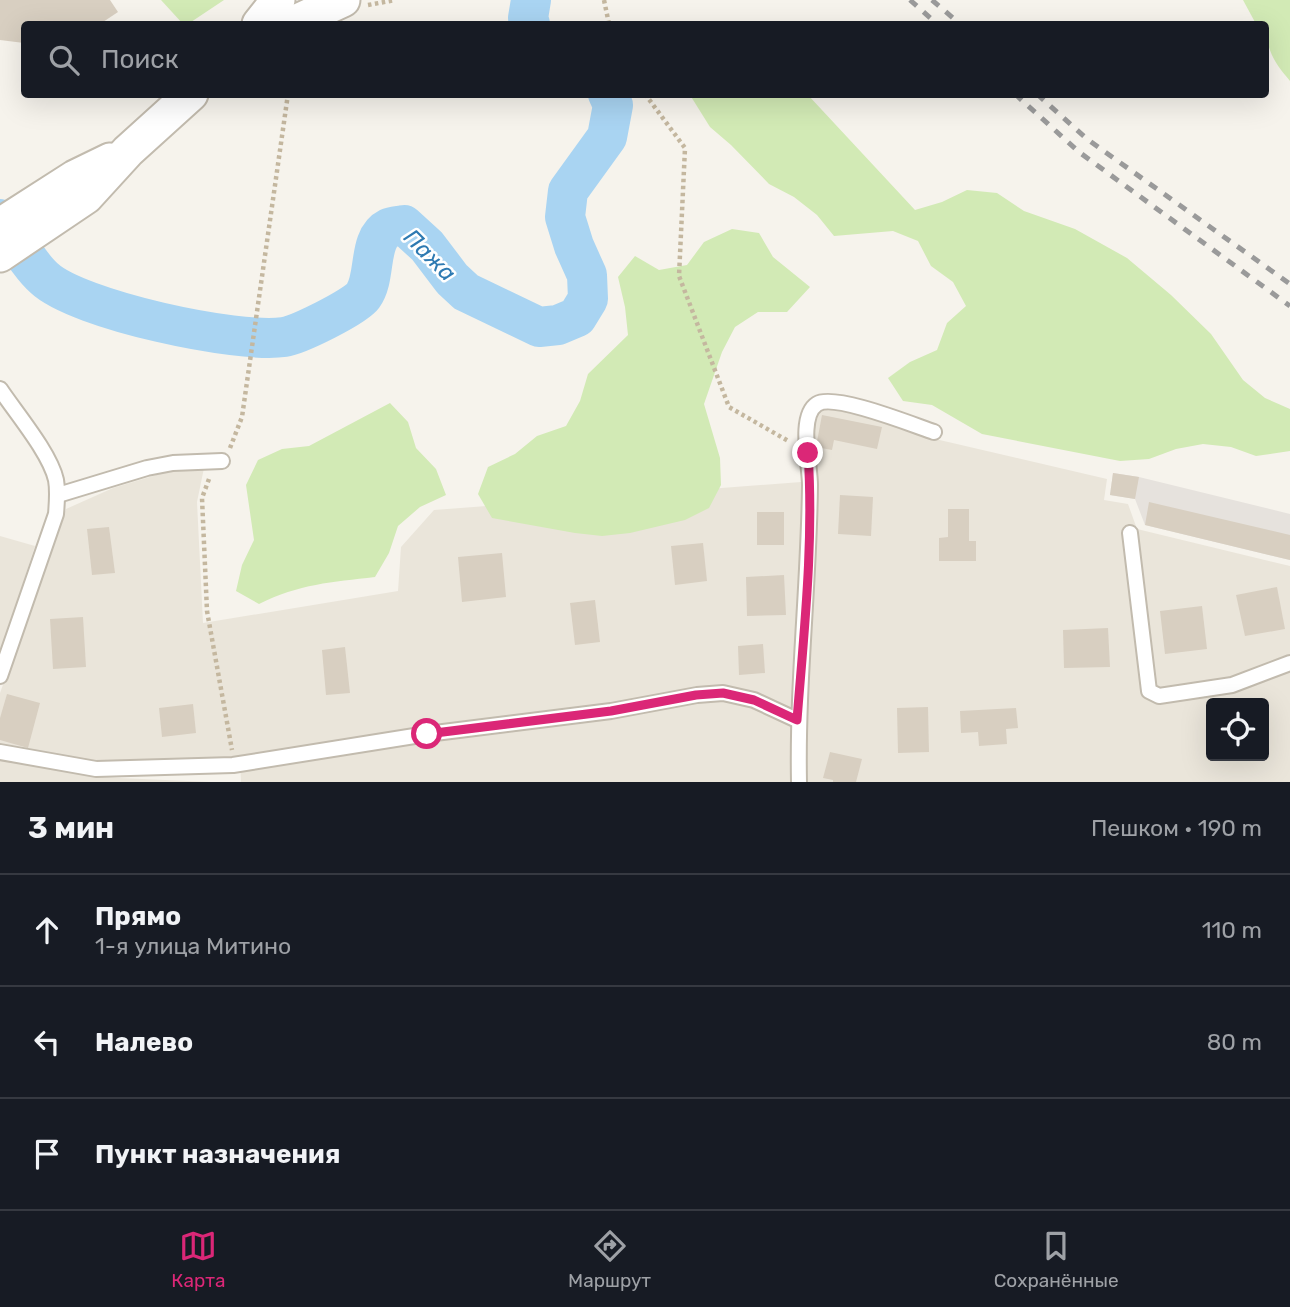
<!DOCTYPE html>
<html lang="ru">
<head>
<meta charset="utf-8">
<style>
	body { margin:0; font-family:Rubik,sans-serif; background:#20242c; color:#f1f3f6 }
	.controls { position:absolute; right:21px; bottom:21px; display:grid; overflow:hidden; border-radius:7px; box-shadow:0 7px 28px #0002 }
	.controls button { width:63px; height:63px; display:grid; place-items:center; padding:0; border:0; border-bottom:2px solid #363941; background:#171b24; color:#f1f3f6; font:35px sans-serif }
	.stop { position:absolute; width:21px; height:21px; margin:-16px; border:5px solid #db2777; border-radius:50%; background:#fff }
	.stop.end { background:#db2777; border-color:#fff; box-shadow:0 2px 7px #0008 }
	.list { margin:0; padding:0; list-style:none }
	h2 { display:flex; justify-content:space-between; align-items:center; height:91px; margin:0; padding:0 28px; font-size:30px }
	h2 small { font-size:23px; font-weight:400; color:#9ea1a6 }
	.list li { display:grid; grid-template-columns:46px 1fr auto; gap:21px; align-items:center; box-sizing:border-box; height:112px; padding:0 28px; border-top:2px solid #363941 }
	.list b { display:block; font-size:26px; white-space:nowrap }
	.list p { margin:0; font-size:23px; white-space:nowrap; color:#9ea1a6 }
	.list em { font-size:23px; font-style:normal; color:#9ea1a6 }
	.icon { flex:none; width:38px; height:38px; fill:none; stroke:currentColor; stroke-width:2; stroke-linecap:round; stroke-linejoin:round }
	.map { position:relative; flex:none; width:1290px; height:782px; overflow:hidden }
	.search { position:absolute; background:#171b24; box-shadow:0 7px 28px #0002; left:21px; right:21px; top:21px; height:77px; display:flex; align-items:center; gap:18px; box-sizing:border-box; padding:0 24px; border-radius:7px; color:#9ea1a6; font-size:26px }
	.sheet { height:427px; background:#171b24 }
	nav { display:flex; justify-content:space-around; align-items:center; box-sizing:border-box; height:98px; border-top:2px solid #363941; background:#171b24; font-size:19px; color:#9ea1a6 }
	nav a { display:grid; justify-items:center; gap:4px }
	nav .on { color:#db2777 }
	.map>svg:first-child { display:block }
	.residential { fill:#eae5da; fill-rule:evenodd }
	.industrial { fill:#e6e2dd }
	.green { fill:#d2eab5 }
	.lines { fill:none; stroke-linecap:round; stroke-linejoin:round }
	.river { stroke:#a9d4f2; stroke-width:40 }
	.building { fill:#d8cfc1 }
	.service-casing { stroke:#c2bbae; stroke-width:18 }
	.tertiary-casing { stroke:#c2bbae; stroke-width:37 }
	.path { stroke:#c4b79f; stroke-width:4.5; stroke-dasharray:3.5 3.5; stroke-linecap:butt }
	.service { stroke:#fff; stroke-width:14 }
	.tertiary { stroke:#fff; stroke-width:33 }
	.rail { stroke:#9a9a9a; stroke-width:5; stroke-dasharray:9 9; stroke-linecap:butt }
	.route { stroke:#db2777; stroke-width:9 }
	.labels { text-anchor:middle; stroke-width:5; stroke-linejoin:round; paint-order:stroke }
	.water-label { font-size:23px; font-style:italic; fill:#2e7ab2; stroke:#fff }
</style>
</head>
<body>
<div class="map">
<svg width="1290" height="782" viewBox="0 0 1290 782">
	<rect width="100%" height="100%" fill="#f6f3ec"/>
	<!-- residential -->
	<g class="residential">
		<path d="M 830,406 L 877,418 L 931,438 L 1107,479 L 1104,500 L 1128,504 L 1137,529 L 1290,566 L 1290,782 L 241,782 L 240,759 L 95,764 L 0,746 L 0,693 L 66,509 L 113,488 L 163,473 L 204,468 L 197,502 L 203,623 L 398,591 L 401,547 L 434,510 L 814,481 L 811,423 L 816,410 ZM 1211,703 L 1264,703 L 1264,756 L 1211,756 Z"/>
		<path d="M 0,536 L 35,546 L 0,654 Z"/>
		<path d="M 0,760 L 96,777 L 211,782 L 0,782 Z"/>
	</g>
	<!-- industrial -->
	<path class="industrial" d="M 1113,473 L 1139,477 L 1290,514 L 1290,560 L 1145,525 L 1135,499 L 1110,495 Z"/>
	<!-- green -->
	<g class="green">
		<path d="M 161,0 L 224,0 L 188,24 L 183,24 Z"/>
		<path d="M 1243,0 L 1290,0 L 1290,81 C 1274,62 1266,50 1266,24 L 1256,24 Z"/>
		<path d="M 690,95 L 808,95 L 915,210 L 942,202 L 967,190 L 997,193 L 1024,211 L 1075,229 L 1127,258 L 1171,295 L 1211,334 L 1243,380 L 1265,398 L 1290,409 L 1290,451 L 1256,456 L 1231,447 L 1203,444 L 1176,449 L 1149,459 L 1120,461 L 982,434 L 932,405 L 903,401 L 888,378 L 910,362 L 937,350 L 947,323 L 966,306 L 953,282 L 931,266 L 918,241 L 893,231 L 834,236 L 817,215 L 794,197 L 769,184 L 731,145 L 710,127 Z"/>
		<path d="M 732,229 L 759,233 L 773,257 L 810,287 L 787,312 L 758,312 L 735,327 L 722,352 L 704,404 L 720,458 L 721,485 L 709,508 L 685,520 L 630,533 L 602,536 L 575,533 L 492,518 L 478,494 L 488,467 L 515,454 L 537,436 L 566,426 L 580,401 L 588,374 L 628,335 L 625,307 L 618,277 L 635,256 L 659,270 L 687,265 L 704,242 Z"/>
		<path d="M 390,403 L 408,422 L 416,448 L 436,469 L 446,495 L 420,507 L 398,526 L 389,553 L 375,577 C 332,582 299,584 259,604 L 236,591 L 242,565 L 254,540 L 246,485 L 258,460 L 282,449 L 309,446 Z"/>
	</g>
	<g class="lines">
		<!-- river -->
		<g class="river">
			<path d="M 530,24 L 528,18 L 531,0"/>
			<path d="M 0,219 C 13,236 29,265 44,278 C 78,310 238,344 284,337 C 298,335 355,307 363,296 C 377,277 367,239 389,228 C 393,226 400,226 404,225 L 427,246 L 452,279 L 466,292 L 539,327 L 558,325 L 577,317 L 588,299 L 587,275 L 574,246 L 565,217 L 568,191 L 607,137 L 613,105 L 608,94"/>
		</g>
	</g>
	<!-- building -->
	<g class="building">
		<path d="M 0,0 L 110,0 L 118,12 L 100,24 L 24,24 L 24,43 L 0,40 Z"/>
		<path d="M 822,415 L 882,427 L 877,449 L 834,440 L 832,450 L 816,447 Z"/>
		<path d="M 1113,473 L 1139,477 L 1135,499 L 1110,495 Z"/>
		<path d="M 840,495 L 873,497 L 871,536 L 838,534 Z"/>
		<path d="M 1149,502 L 1290,535 L 1290,560 L 1145,525 Z"/>
		<path d="M 948,509 L 969,509 L 969,541 L 976,541 L 976,561 L 939,561 L 939,538 L 948,537 Z"/>
		<rect x="757" y="512" width="27" height="33"/>
		<path d="M 109,527 L 115,573 L 92,575 L 87,529 Z"/>
		<path d="M 703,543 L 707,581 L 675,585 L 671,546 Z"/>
		<path d="M 502,553 L 506,597 L 462,602 L 458,557 Z"/>
		<path d="M 784,575 L 786,615 L 747,616 L 746,577 Z"/>
		<path d="M 1277,587 L 1285,629 L 1245,636 L 1236,595 Z"/>
		<path d="M 595,600 L 600,642 L 575,645 L 570,603 Z"/>
		<path d="M 1202,606 L 1207,649 L 1165,654 L 1160,611 Z"/>
		<path d="M 83,617 L 86,667 L 53,669 L 50,619 Z"/>
		<path d="M 1108,628 L 1110,667 L 1064,668 L 1063,630 Z"/>
		<path d="M 763,644 L 765,673 L 739,675 L 738,646 Z"/>
		<path d="M 345,647 L 350,693 L 326,695 L 322,650 Z"/>
		<path d="M 7,694 L 40,703 L 28,748 L 0,740 L 0,718 Z"/>
		<path d="M 193,704 L 196,733 L 162,737 L 159,708 Z"/>
		<path d="M 928,707 L 929,752 L 898,753 L 897,708 Z"/>
		<path d="M 1016,708 L 1018,728 L 1006,729 L 1007,744 L 979,746 L 978,732 L 961,733 L 960,711 Z"/>
		<path d="M 830,752 L 862,759 L 856,782 L 833,782 L 833,780 L 823,778 Z"/>
	</g>
	<g class="lines">
		<defs>
			<g id="service">
				<path d="M 0,389 C 16,413 50,453 56,480 C 58,491 57,502 56,514 L 0,676"/>
				<path d="M 58,495 L 147,468 L 173,463 L 222,461"/>
				<path d="M 1130,533 L 1149,691 L 1159,696 L 1232,685 L 1290,663"/>
				<path d="M 0,752 L 96,769 L 233,765 L 427,734 L 611,711 L 697,695 L 723,693 L 754,700 L 797,720"/>
				<path d="M 799,782 C 797,683 809,584 810,485 C 810,465 798,416 817,404 C 834,393 913,425 934,432"/>
			</g>
			<g id="tertiary">
				<path d="M 259,24 L 278,0"/>
				<path d="M 291,24 L 343,0"/>
				<path d="M 0,225 L 75,177 L 110,160"/>
				<path d="M 0,255 L 86,197 L 128,151 L 191,94"/>
			</g>
		</defs>
		<!-- service casing -->
		<use href="#service" class="service-casing"/>
		<!-- tertiary casing -->
		<use href="#tertiary" class="tertiary-casing"/>
		<!-- path -->
		<g class="path">
			<path d="M 604,0 L 609,24"/>
			<path d="M 368,5 L 395,0"/>
			<path d="M 645,94 L 685,148 L 679,276 L 729,407 L 790,442"/>
			<path d="M 230,448 L 242,417 L 288,94"/>
			<path d="M 209,479 L 202,498 L 207,611 L 232,750"/>
		</g>
		<!-- service -->
		<use href="#service" class="service"/>
		<!-- tertiary -->
		<use href="#tertiary" class="tertiary"/>
		<!-- rail -->
		<g class="rail">
			<path d="M 910,0 L 937,24"/>
			<path d="M 932,0 L 960,24"/>
			<path d="M 1015,94 L 1079,152 L 1290,306"/>
			<path d="M 1037,94 L 1087,139 L 1290,284"/>
		</g>
	</g>
	<g class="lines">
		<!-- route -->
		<path class="route" d="M 427,734 L 611,711 L 696,695 L 723,693 L 754,700 L 797,720 C 804,631 814,542 808,453"/>
	</g>
	<g class="labels">
		<!-- water labels -->
		<g class="water-label">
			<text transform="translate(430 255) rotate(45)" y="8">Пажа</text>
		</g>
	</g>
</svg>
<div class="controls">
<button><svg class="icon" aria-label="locate" viewBox="0 0 24 24"><circle cx="12" cy="12" r="6"/><path d="M12 2v4M12 18v4M2 12h4M18 12h4"/></svg></button>
</div>
<div class="stop" style="left:427px;top:734px"></div>
<div class="stop end" style="left:808px;top:453px"></div>
<div class="search"><svg class="icon" aria-label="search" viewBox="0 0 24 24"><circle cx="10" cy="10" r="6"/><path d="M15 15l6 6"/></svg>Поиск</div>
</div>
<section class="sheet">
<h2>3 мин<small>Пешком · 190 m</small></h2>
<ul class="list">
<li><svg class="icon" aria-label="ahead" viewBox="0 0 24 24"><path d="M12 20V5M6 11l6-6 6 6"/></svg><div><b>Прямо</b><p>1-я улица Митино</p></div><em>110 m</em></li>
<li><svg class="icon" aria-label="left" viewBox="0 0 24 24"><path d="M17 20v-9H6M10 6l-5 5 5 5"/></svg><div><b>Налево</b></div><em>80 m</em></li>
<li><svg class="icon" aria-label="arrive" viewBox="0 0 24 24"><path d="M6 21V4h12l-3 4 3 4H6"/></svg><div><b>Пункт назначения</b></div></li>
</ul>
</section>
<nav>
<a class="on"><svg class="icon" aria-label="map" viewBox="0 0 24 24"><path d="M3 6l6-2 6 2 6-2v14l-6 2-6-2-6 2zM9 4v14M15 6v14"/></svg>Карта</a>
<a><svg class="icon" aria-label="directions" viewBox="0 0 24 24"><path d="M12 3l9 9-9 9-9-9zM9 14v-3h6M13 9l2 2-2 2"/></svg>Маршрут</a>
<a><svg class="icon" aria-label="saved" viewBox="0 0 24 24"><path d="M7 4h10v16l-5-4-5 4z"/></svg>Сохранённые</a>
</nav>
</body>
</html>
